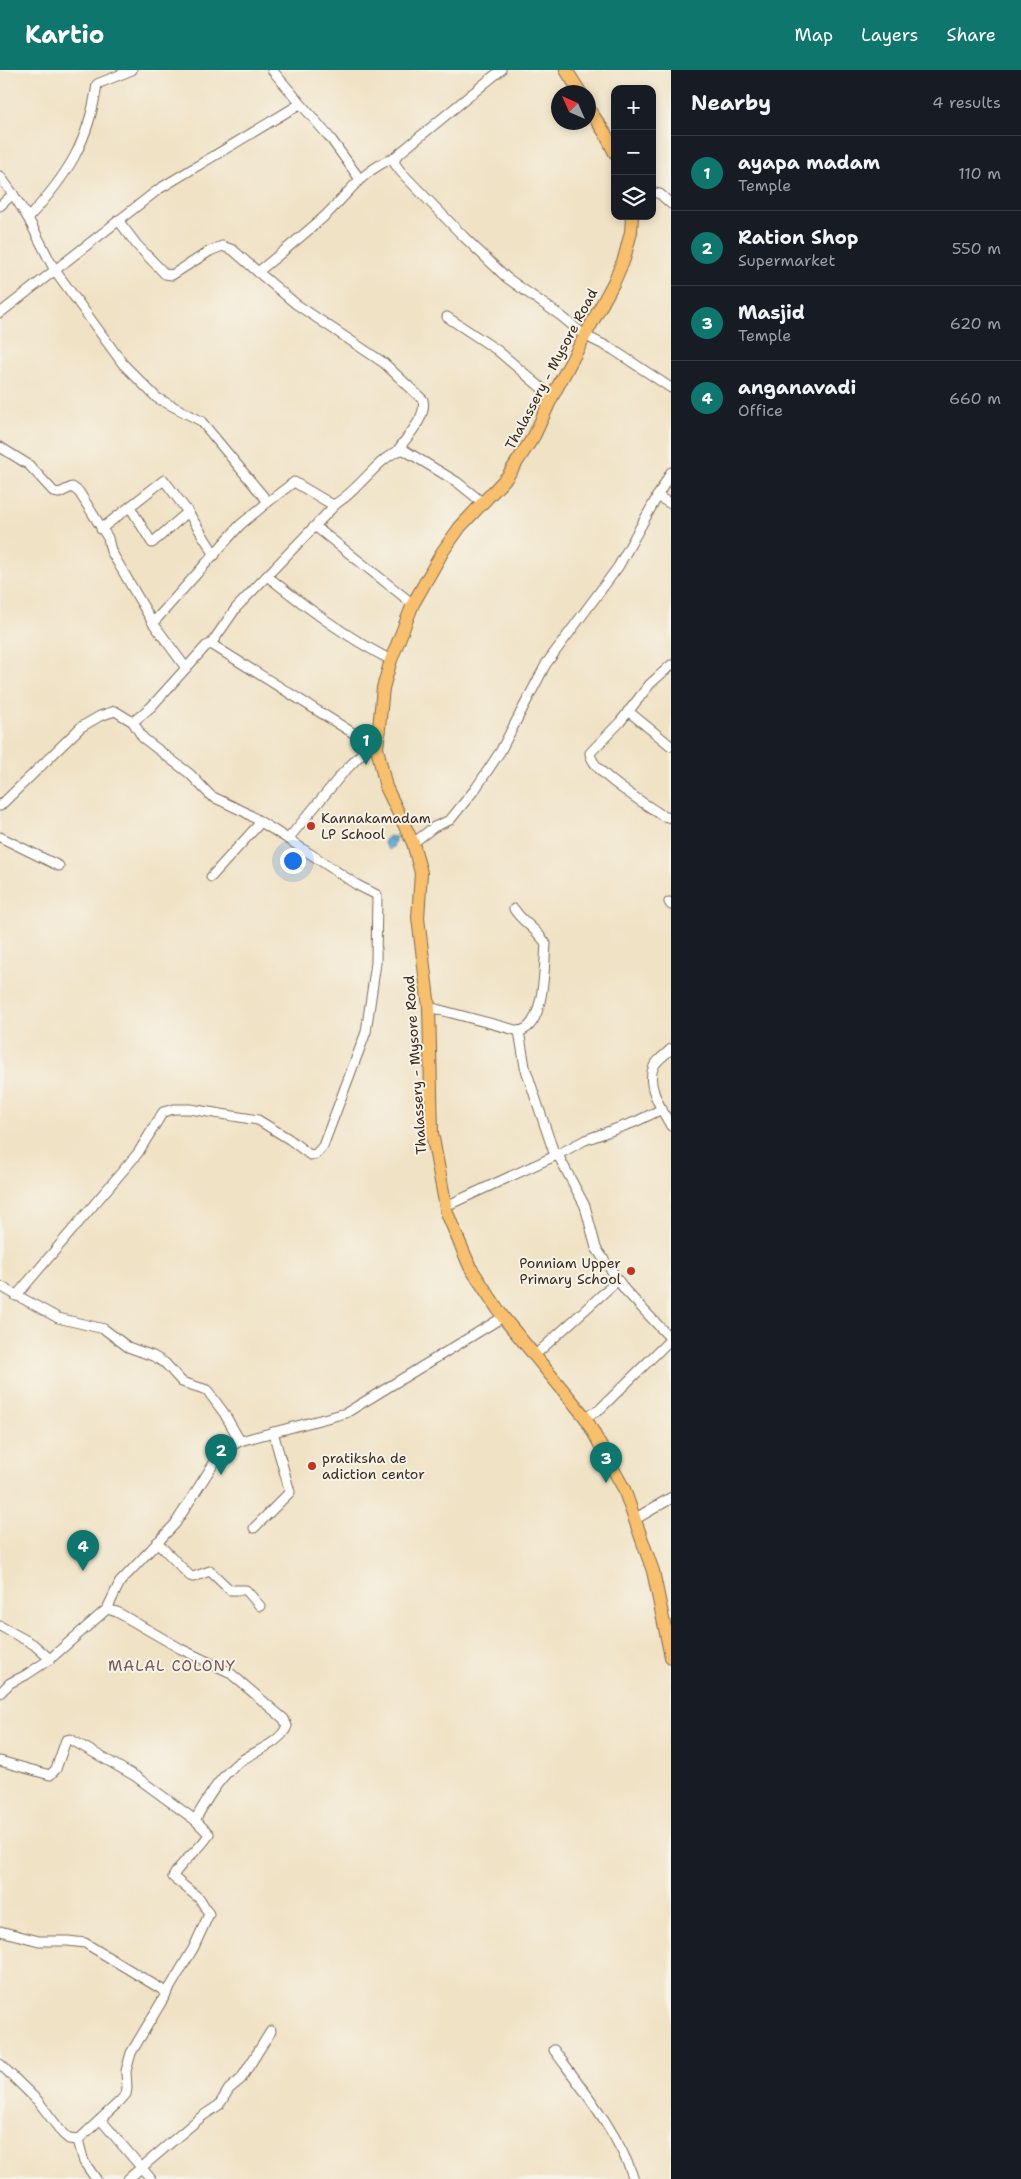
<!DOCTYPE html>
<html lang="en">
<head>
<meta charset="utf-8">
<style>
	body { margin:0; font-family:"Shantell Sans",sans-serif; background:#242831; color:#f1f3f6 }
	.controls { position:absolute; right:15px; top:15px; display:grid; overflow:hidden; border-radius:10px; box-shadow:0 2px 8px #0003 }
	.controls button { width:45px; height:45px; display:grid; place-items:center; padding:0; border:0; border-bottom:1px solid #363941; background:#171b24; color:#f1f3f6; font:25px sans-serif }
	.compass { position:absolute; left:551px; top:15px; width:45px; height:45px; border-radius:50%; background:#171b24; box-shadow:0 2px 8px #0003; rotate:315deg }
	.you { position:absolute; left:292px; top:790px; width:18px; height:18px; margin:-12px; border:4px solid #fff; border-radius:50%; background:#1a73e8; box-shadow:0 0 0 8px #1a73e833 }
	.badge { display:grid; place-items:center; width:32px; height:32px; border-radius:50%; background:#0f766e; color:#fff; font-size:16px; font-weight:700 }
	.pin { position:absolute; translate:-50% -41px; filter:drop-shadow(0 1px 2px #0008) }
	.pin::after { content:''; position:absolute; top:26px; width:18px; height:15px; background:inherit; clip-path:polygon(0 0,100% 0,50% 100%) }
	.list { margin:0; padding:0; list-style:none }
	h2 { display:flex; justify-content:space-between; align-items:center; height:65px; margin:0; padding:0 20px; font-size:21px }
	h2 small { font-size:16px; font-weight:400; color:#9ea1a6 }
	.list li { display:grid; grid-template-columns:32px 1fr auto; gap:15px; align-items:center; box-sizing:border-box; height:75px; padding:0 20px; border-top:1px solid #363941 }
	.list b { display:block; font-size:19px; white-space:nowrap }
	.list p { margin:0; font-size:16px; white-space:nowrap; color:#9ea1a6 }
	.list em { font-size:16px; font-style:normal; color:#9ea1a6 }
	.icon { flex:none; width:28px; height:28px; fill:none; stroke:currentColor; stroke-width:2; stroke-linecap:round; stroke-linejoin:round }
	.map { position:relative; flex:none; width:671px; height:2109px; overflow:hidden }
	header { display:flex; align-items:center; gap:30px; box-sizing:border-box; height:70px; padding:0 25px; background:#0f766e; color:#fff }
	header strong { font-size:24px }
	nav { display:flex; gap:28px; margin-inline-start:auto; font-size:18px }
	main { display:flex }
	aside { flex:1; background:#171b24 }
	.map>svg:first-child { display:block }
	.water { fill:url(#water-waves); stroke:#4a6a7a }
	.lines { fill:none; stroke-linecap:round; stroke-linejoin:round }
	.minor-casing { stroke:#7a6a58; stroke-width:11 }
	.tertiary-casing { stroke:#7a6a58; stroke-width:12 }
	.primary-casing { stroke:#7a6a58; stroke-width:14 }
	.minor { stroke:#fff; stroke-width:9 }
	.tertiary { stroke:#fff; stroke-width:10 }
	.primary { stroke:#f8bf6c; stroke-width:12 }
	.poi-dot { fill:#c8321e; stroke:#f7f3e8; stroke-width:2 }
	.labels { text-anchor:middle; stroke-width:4; stroke-linejoin:round; paint-order:stroke }
	.street-label { font-size:14px; fill:#3b2a1e; stroke:#f7f3e8 }
	.poi-label { font-size:14px; fill:#3b2a1e; stroke:#f7f3e8; text-anchor:start }
	.neighbourhood-label { font-size:15px; letter-spacing:1px; fill:#755655; stroke:#f7f3e8 }
</style>
</head>
<body>
<header>
<strong>Kartio</strong>
<nav><a>Map</a><a>Layers</a><a>Share</a></nav>
</header>
<main>
<div class="map">
<svg width="671" height="2109" viewBox="0 0 671 2109">
	<defs>
		<pattern id="water-waves" width="16" height="10" patternUnits="userSpaceOnUse" patternTransform="scale(1.25)"><rect width="16" height="10" fill="#5aabd5"/><path d="M0 5q4-4 8 0t8 0" fill="none" stroke="#4c8bac"/></pattern>
	</defs>
	<rect width="100%" height="100%" fill="#f7f3e8"/>
	<filter id="ink" filterUnits="userSpaceOnUse"><feTurbulence type="fractalNoise" baseFrequency=".02" numOctaves="2"/><feDisplacementMap in="SourceGraphic" scale="10" xChannelSelector="R" yChannelSelector="G"/><feConvolveMatrix kernelMatrix="1 2 1 2 8 2 1 2 1" color-interpolation-filters="sRGB"/></filter>
	<filter id="wash" filterUnits="userSpaceOnUse"><feTurbulence type="fractalNoise" baseFrequency=".0096" numOctaves="4" result="noise"/><feDisplacementMap in="SourceGraphic" scale="20" xChannelSelector="R" yChannelSelector="G"/><feGaussianBlur stdDeviation="1.12" result="paint"/><feColorMatrix in="noise" values="0 0 0 0 0 0 0 0 0 0 0 0 0 0 0 0 0 1.4 0 .05"/><feComposite in="paint" operator="in"/></filter>
	<g filter="url(#wash)">
		<rect width="100%" height="100%" fill="#f0e2c5"/>
		<!-- water -->
		<path class="water" d="M 389,766 L 396,767 L 393,777 L 389,780 L 384,774 L 385,769 Z"/>
	</g>
	<g filter="url(#ink)">
		<g class="lines">
			<defs>
				<g id="minor">
					<path d="M 272,0 L 331,69 L 359,108"/>
					<path d="M 395,87 L 395,94 L 401,102 L 464,167 L 507,208 L 561,246 L 584,265 L 612,279 L 671,318"/>
					<path d="M 0,106 L 13,124"/>
					<path d="M 652,122 L 660,124 L 671,134"/>
					<path d="M 0,136 L 13,124 L 28,148 L 54,199 L 123,294 L 157,328 L 201,351 L 268,432 L 294,412 L 333,435 C 357,424 382,381 404,380 L 457,412 L 483,433"/>
					<path d="M 28,148 C 67,106 89,72 97,14 L 132,0"/>
					<path d="M 118,150 L 137,175 L 165,204 L 172,205 L 210,181 L 222,176 L 233,180 L 258,202"/>
					<path d="M 0,243 L 159,119 L 300,34"/>
					<path d="M 447,247 L 497,280 L 552,327"/>
					<path d="M 0,377 L 29,395 L 54,422 L 59,423 L 72,417 L 79,422 L 108,468 L 111,481 L 153,553"/>
					<path d="M 398,380 C 407,366 427,348 423,330 L 384,293 L 296,234 L 258,202 C 281,183 305,164 327,144 C 352,119 361,102 395,87 L 501,0"/>
					<path d="M 657,426 L 671,434"/>
					<path d="M 130,437 L 152,473 L 188,442"/>
					<path d="M 316,457 L 413,534"/>
					<path d="M 101,459 L 164,410 L 188,442 L 215,485"/>
					<path d="M 267,506 C 306,537 346,567 391,590"/>
					<path d="M 211,574 L 236,538 L 337,433"/>
					<path d="M 671,595 L 650,614 L 620,652 L 590,683 C 591,702 646,734 663,746 L 671,748"/>
					<path d="M 186,598 L 153,553 L 240,455 L 268,432"/>
					<path d="M 628,641 L 671,676"/>
					<path d="M 0,736 L 81,657 L 100,646 L 115,641 L 133,652 L 151,637 L 206,576 L 211,574 L 377,678"/>
					<path d="M 0,767 L 59,796"/>
					<path d="M 288,769 L 342,704 L 371,674"/>
					<path d="M 413,773 L 434,757 L 450,750 L 476,718 L 500,682 L 546,594 L 618,497 L 671,402"/>
					<path d="M 211,807 L 260,753"/>
					<path d="M 669,832 L 671,835"/>
					<path d="M 514,839 C 523,853 538,860 546,874 C 544,895 545,958 519,961"/>
					<path d="M 429,937 L 519,961 L 525,997 L 555,1086"/>
					<path d="M 671,979 C 665,985 658,989 654,996 C 645,1015 662,1040 671,1056"/>
					<path d="M 558,1085 L 585,1136 L 596,1178 L 625,1220 L 671,1269"/>
					<path d="M 446,1136 L 555,1086 L 585,1070 L 635,1052 L 662,1039"/>
					<path d="M 0,1216 L 58,1248 L 104,1259 L 128,1277 L 153,1286 L 165,1293 L 182,1312 L 207,1320 L 224,1343 L 240,1371"/>
					<path d="M 16,1226 L 138,1083 L 163,1042 L 174,1039 L 190,1039 L 258,1050 L 289,1069 L 310,1085 L 316,1084 L 323,1076 L 366,962 L 376,893 L 377,825 L 357,815 L 288,769 L 245,742 L 211,726 L 190,704 L 143,668 L 133,652"/>
					<path d="M 534,1286 L 617,1211"/>
					<path d="M 585,1347 L 599,1340 L 671,1269"/>
					<path d="M 254,1458 L 290,1422 L 273,1362"/>
					<path d="M 157,1472 L 190,1506 L 193,1507 L 210,1501 L 230,1520 L 246,1520 L 260,1536"/>
					<path d="M 0,1556 L 33,1574 L 50,1589"/>
					<path d="M 0,1623 L 10,1613 L 26,1605 L 50,1589 L 107,1539 L 120,1512 L 175,1454 L 216,1390 L 227,1379 L 240,1371 L 346,1343 L 503,1247"/>
					<path d="M 0,1691 L 50,1705 L 56,1699 L 66,1670 L 70,1669 L 135,1706 L 195,1750 C 206,1731 217,1711 234,1696 C 249,1682 279,1676 287,1656 L 284,1649 L 229,1602 L 181,1579 L 117,1542 L 107,1539"/>
					<path d="M 0,1861 L 39,1871 L 68,1871 L 85,1873 L 166,1922"/>
					<path d="M 554,1980 C 584,2021 617,2061 634,2109"/>
					<path d="M 0,1994 L 38,2031 L 63,2064 L 69,2069 L 78,2070 L 120,2031 L 126,2024 L 127,2018 L 126,2001 L 131,1983 L 194,1877 L 209,1844 L 200,1829 L 173,1807 C 181,1790 201,1780 209,1764 L 195,1750"/>
					<path d="M 101,2050 L 151,2109"/>
					<path d="M 78,2070 L 84,2092 L 96,2109"/>
					<path d="M 128,2109 L 201,2047 L 219,2035 L 229,2019 L 241,2009 L 271,1961"/>
				</g>
				<path id="tertiary" d="M 635,1449 L 671,1428"/>
				<g id="primary">
					<path d="M 566,0 L 580,22"/>
					<path d="M 588,38 L 605,63 L 615,83"/>
					<path d="M 632,146 L 631,162 L 624,189 L 614,212 L 552,327 L 534,366 L 507,407 L 460,457 L 443,481 L 413,534 L 391,590 L 383,618 L 377,678 L 386,717 L 413,773 L 421,803 L 418,848 L 429,937 L 432,1063 L 447,1143 L 470,1197 L 503,1247 L 585,1347 L 624,1419 L 653,1501 L 671,1587"/>
				</g>
			</defs>
			<!-- minor casing -->
			<use href="#minor" class="minor-casing"/>
			<!-- tertiary casing -->
			<use href="#tertiary" class="tertiary-casing"/>
			<!-- primary casing -->
			<use href="#primary" class="primary-casing"/>
			<!-- minor -->
			<use href="#minor" class="minor"/>
			<!-- tertiary -->
			<use href="#tertiary" class="tertiary"/>
			<!-- primary -->
			<use href="#primary" class="primary"/>
		</g>
	</g>
	<!-- markers -->
	<g class="poi-dot">
		<circle cx="311" cy="756" r="5"/>
		<circle cx="631" cy="1201" r="5"/>
		<circle cx="312" cy="1396" r="5"/>
	</g>
	<g class="labels">
		<!-- street labels -->
		<g class="street-label">
			<text transform="translate(551 299) rotate(-62)" y="5">Thalassery - Mysore Road</text>
			<text transform="translate(415 995) rotate(-94)" y="5">Thalassery - Mysore Road</text>
		</g>
		<!-- poi labels -->
		<g class="poi-label">
			<text x="321" y="753">Kannakamadam<tspan x="321" dy="16">LP School</tspan></text>
			<text x="621" y="1198" text-anchor="end">Ponniam Upper<tspan x="621" dy="16">Primary School</tspan></text>
			<text x="322" y="1393">pratiksha de<tspan x="322" dy="16">adiction centor</tspan></text>
		</g>
		<!-- neighbourhood labels -->
		<g class="neighbourhood-label">
			<text x="172" y="1601">MALAL COLONY</text>
		</g>
	</g>
</svg>
<div class="controls">
<button>+</button>
<button>−</button>
<button><svg class="icon" aria-label="layers" viewBox="0 0 24 24"><path d="M12 4l9 5-9 5-9-5zM3 14l9 5 9-5"/></svg></button>
</div>
<svg class="compass" viewBox="-18 -18 36 36"><path d="M0-13l5 13h-10z" fill="#e53935"/><path d="M0 13l5-13h-10z" fill="#9ea1a6"/></svg>
<div class="you"></div>
<div class="pin badge" style="left:366px;top:695px">1</div>
<div class="pin badge" style="left:221px;top:1405px">2</div>
<div class="pin badge" style="left:606px;top:1413px">3</div>
<div class="pin badge" style="left:83px;top:1501px">4</div>
</div>
<aside>
<h2>Nearby<small>4 results</small></h2>
<ul class="list">
<li><span class="badge">1</span><div><b>ayapa madam</b><p>Temple</p></div><em>110 m</em></li>
<li><span class="badge">2</span><div><b>Ration Shop</b><p>Supermarket</p></div><em>550 m</em></li>
<li><span class="badge">3</span><div><b>Masjid</b><p>Temple</p></div><em>620 m</em></li>
<li><span class="badge">4</span><div><b>anganavadi</b><p>Office</p></div><em>660 m</em></li>
</ul>
</aside>
</main>
</body>
</html>
